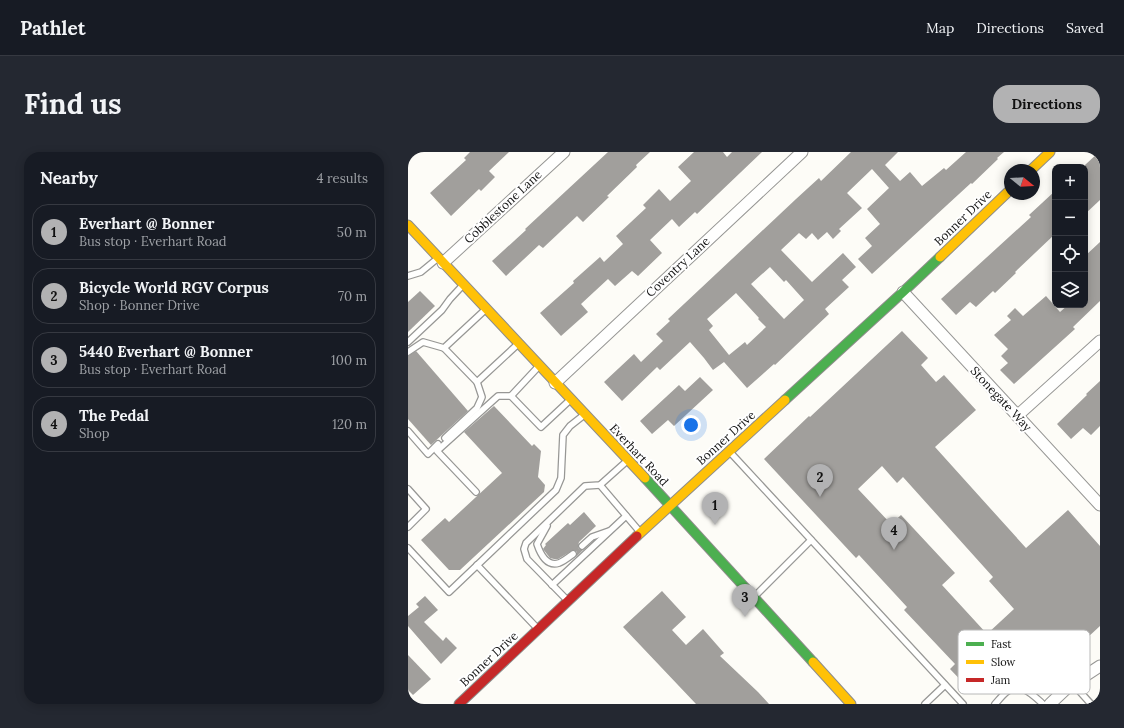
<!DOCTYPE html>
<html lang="en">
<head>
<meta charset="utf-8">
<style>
	body { margin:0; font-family:Lora,serif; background:#242831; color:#f1f3f6 }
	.controls { position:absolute; right:12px; top:12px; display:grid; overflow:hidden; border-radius:8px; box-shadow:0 2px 10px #0003 }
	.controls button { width:36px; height:36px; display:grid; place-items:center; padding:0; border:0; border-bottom:1px solid #363941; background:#171b24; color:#f1f3f6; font:20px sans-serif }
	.compass { position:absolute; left:596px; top:12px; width:36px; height:36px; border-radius:50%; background:#171b24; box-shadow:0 2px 10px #0003; rotate:108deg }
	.you { position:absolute; left:283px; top:273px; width:14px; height:14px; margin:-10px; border:3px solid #fff; border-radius:50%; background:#1a73e8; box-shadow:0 0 0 6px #1a73e833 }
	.badge { display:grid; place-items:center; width:26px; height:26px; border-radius:50%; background:#b2b2b3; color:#111; font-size:13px; font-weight:700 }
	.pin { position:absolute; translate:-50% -33px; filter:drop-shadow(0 1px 2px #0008) }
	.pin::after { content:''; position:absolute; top:21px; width:14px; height:12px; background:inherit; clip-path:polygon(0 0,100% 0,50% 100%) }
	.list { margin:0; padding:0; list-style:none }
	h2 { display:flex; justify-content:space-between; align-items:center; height:52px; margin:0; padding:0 16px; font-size:17px }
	h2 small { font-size:13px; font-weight:400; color:#9ea1a6 }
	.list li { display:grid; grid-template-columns:26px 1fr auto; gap:12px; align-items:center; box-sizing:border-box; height:56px; margin:0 8px 8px; padding:0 8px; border:1px solid #363941; border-radius:16px }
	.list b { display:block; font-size:15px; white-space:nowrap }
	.list p { margin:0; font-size:13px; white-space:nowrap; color:#9ea1a6 }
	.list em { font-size:13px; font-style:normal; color:#9ea1a6 }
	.icon { flex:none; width:22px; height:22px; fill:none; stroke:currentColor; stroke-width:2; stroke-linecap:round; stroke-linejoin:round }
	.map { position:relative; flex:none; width:692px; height:552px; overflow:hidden; border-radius:16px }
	header { display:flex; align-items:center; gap:24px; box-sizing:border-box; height:56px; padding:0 20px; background:#171b24; border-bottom:1px solid #363941 }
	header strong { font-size:19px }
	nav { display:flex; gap:22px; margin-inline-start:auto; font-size:14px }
	.intro { display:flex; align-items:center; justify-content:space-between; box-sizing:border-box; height:96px; padding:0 24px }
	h1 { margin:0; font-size:28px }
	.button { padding:10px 18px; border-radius:16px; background:#b2b2b3; color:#111; font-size:14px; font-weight:700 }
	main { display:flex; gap:24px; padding:0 24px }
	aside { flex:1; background:#171b24; border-radius:16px; box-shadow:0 2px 10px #0003 }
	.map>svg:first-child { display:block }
	.building { fill:#a19f9c; fill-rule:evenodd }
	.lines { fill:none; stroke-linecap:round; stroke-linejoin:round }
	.lane-casing { stroke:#979795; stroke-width:8 }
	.street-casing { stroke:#979795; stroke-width:13 }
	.fast-casing { stroke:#8e8d8b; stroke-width:11 }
	.slow-casing { stroke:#8e8d8b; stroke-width:11 }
	.jam-casing { stroke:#8e8d8b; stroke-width:11 }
	.lane { stroke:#fffffe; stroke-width:5.5 }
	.street { stroke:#fffffe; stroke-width:11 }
	.fast { stroke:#4caf50; stroke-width:9 }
	.slow { stroke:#ffc107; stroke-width:9 }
	.jam { stroke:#c62828; stroke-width:9 }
	.labels { text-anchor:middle; stroke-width:4; stroke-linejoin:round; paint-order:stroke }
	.street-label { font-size:12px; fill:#111; stroke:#fff }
	.key { fill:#fff; stroke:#b8b8b8; stroke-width:1 }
	.key-label { font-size:11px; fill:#111 }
</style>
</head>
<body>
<header>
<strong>Pathlet</strong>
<nav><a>Map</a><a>Directions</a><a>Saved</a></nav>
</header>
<div class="intro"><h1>Find us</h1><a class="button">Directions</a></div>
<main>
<aside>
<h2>Nearby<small>4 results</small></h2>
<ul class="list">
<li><span class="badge">1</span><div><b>Everhart @ Bonner</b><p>Bus stop · Everhart Road</p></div><em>50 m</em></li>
<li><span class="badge">2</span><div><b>Bicycle World RGV Corpus</b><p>Shop · Bonner Drive</p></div><em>70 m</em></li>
<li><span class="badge">3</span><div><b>5440 Everhart @ Bonner</b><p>Bus stop · Everhart Road</p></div><em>100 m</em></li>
<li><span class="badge">4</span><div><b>The Pedal</b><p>Shop</p></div><em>120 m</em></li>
</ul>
</aside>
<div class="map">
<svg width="692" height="552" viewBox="0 0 692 552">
	<rect width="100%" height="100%" fill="#fdfcf7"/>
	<!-- building -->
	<g class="building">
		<path d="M 62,0 L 101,0 L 81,19 L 87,25 L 73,39 L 71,37 L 43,64 L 22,41 L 58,8 L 56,6 Z"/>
		<path d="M 200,0 L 242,0 L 228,13 L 229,15 L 199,44 L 201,45 L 175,70 L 169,64 L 135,96 L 131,93 L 98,124 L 84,109 L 118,78 L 117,77 Z"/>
		<path d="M 286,0 L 315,0 L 319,5 L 324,0 L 354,0 L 289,62 L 287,60 L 271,75 L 264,67 L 242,88 L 254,101 L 230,124 L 224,119 L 207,134 L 200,127 L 173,152 L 180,160 L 153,184 L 132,161 L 166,131 L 165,129 L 192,105 L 196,110 L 215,92 L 208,84 L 238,56 L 235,53 L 251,37 L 262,49 L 283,29 L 270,15 Z"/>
		<path d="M 443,0 L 490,0 L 477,13 L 492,29 L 502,20 L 514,34 L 536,16 L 538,18 L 558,0 L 596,0 L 589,6 L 590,7 L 564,32 L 563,31 L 464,122 L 450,107 L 464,94 L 457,86 L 472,72 L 459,57 L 481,36 L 464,17 L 439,41 L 454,56 L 431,77 L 433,79 L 425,87 L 419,80 L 410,88 L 404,81 L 398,87 L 391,81 L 373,98 L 404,130 L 435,101 L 448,115 L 434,128 L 441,135 L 417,157 L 421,162 L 367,213 L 366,212 L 339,236 L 316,210 L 305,218 L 296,206 L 282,190 L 252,218 L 249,215 L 214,249 L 196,230 L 226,202 L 233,210 L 255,189 L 248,182 L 262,169 L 260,167 L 388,47 L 411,26 L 413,29 ZM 362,115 L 376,130 L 378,128 L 396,148 L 376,167 L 343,132 ZM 328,141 L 351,166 L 350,167 L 358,175 L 339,193 L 337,190 L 321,203 L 301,178 L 305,174 L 299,167 Z"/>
		<path d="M 691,0 L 692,0 L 692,48 L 677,62 L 677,13 Z"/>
		<path d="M 647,39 L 647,82 L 607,120 L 608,121 L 587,141 L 585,139 L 568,155 L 562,150 L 548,163 L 533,147 L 623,65 L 621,63 Z"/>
		<path d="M 692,90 L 692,149 L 665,175 L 667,177 L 606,232 L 592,218 L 600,211 L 593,204 L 600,197 L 586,183 L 603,168 L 599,164 L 607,156 L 615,164 L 638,144 L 652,160 L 660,153 L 677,153 L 677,104 Z"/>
		<path d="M 12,139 L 27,154 L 0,180 L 0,150 Z"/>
		<path d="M 494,179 L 520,206 L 513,213 L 528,230 L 536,223 L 568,258 L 527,295 L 618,396 L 660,358 L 692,394 L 692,474 L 653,510 L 625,479 L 562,538 L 542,517 L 547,512 L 496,458 L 499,455 L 451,403 L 448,406 L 356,307 L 401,264 L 402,265 ZM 474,314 L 489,331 L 495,325 L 585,425 L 581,429 L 606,457 L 579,482 L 534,433 L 547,421 L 493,363 L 483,372 L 450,337 Z"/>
		<path d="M 8,199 L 60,259 L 23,293 L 0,267 L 0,204 Z"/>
		<path d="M 292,225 L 305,238 L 266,274 L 260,268 L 244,282 L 232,269 L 271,233 L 277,239 Z"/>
		<path d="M 692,229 L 692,274 L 683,283 L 675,276 L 663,287 L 649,272 L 679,243 L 678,242 Z"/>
		<path d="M 86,254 L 124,294 L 126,292 L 133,299 L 130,325 L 137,333 L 136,340 L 52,418 L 41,418 L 13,388 L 37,366 L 41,370 L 94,321 L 56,280 Z"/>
		<path d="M 176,360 L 188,374 L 171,390 L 170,394 L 171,397 L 175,398 L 168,405 L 169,400 L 165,398 L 150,407 L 146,407 L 142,406 L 135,397 L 138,393 L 137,392 L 160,371 L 162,373 Z"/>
		<path d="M 254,439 L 278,465 L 264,478 L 278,493 L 295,477 L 316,501 L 312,504 L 350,540 L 361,552 L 288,552 L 215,475 Z"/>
		<path d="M 17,444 L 30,458 L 16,470 L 35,489 L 38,485 L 49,496 L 33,512 L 0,474 L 0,464 L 11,455 L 8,452 Z"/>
		<path d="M 0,503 L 23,527 L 5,543 L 0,538 Z"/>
	</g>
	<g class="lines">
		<defs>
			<g id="lane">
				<path d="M 0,124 L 13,120 L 30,106"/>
				<path d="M 78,157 L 36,196 L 69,230 L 110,192"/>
				<path d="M 0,190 L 34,158 L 42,147 L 55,133"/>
				<path d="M 0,200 L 15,190 L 36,196"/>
				<path d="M 131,214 L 103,244 L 133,275 L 162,248"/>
				<path d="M 0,279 L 20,302 L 30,292"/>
				<path d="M 37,286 L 69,256 L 74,245 L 69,230"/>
				<path d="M 321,299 L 555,552"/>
				<path d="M 192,333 L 232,380"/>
				<path d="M 0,337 L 18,357 L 0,375"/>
				<path d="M 68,340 L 29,299 L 90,244 L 103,244"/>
				<path d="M 139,374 L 129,392 C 132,401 138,415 151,411 C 156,409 161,405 165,402"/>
				<path d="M 174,394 L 184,385 L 201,379"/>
				<path d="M 0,396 L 41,440 L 148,338 L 153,326 L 155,283 L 162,274 L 176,263"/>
				<path d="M 69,413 L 130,477"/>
				<path d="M 144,433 L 218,364"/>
				<path d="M 347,444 L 403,388"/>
				<path d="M 160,449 L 119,407 L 116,397 L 118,391 L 177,334 L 192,333 L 220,308"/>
				<path d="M 665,532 L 683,552"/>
				<path d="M 517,552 L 537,533"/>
				<path d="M 587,552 C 591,548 595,542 600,539 C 613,530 626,544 635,552"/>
			</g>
			<g id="street">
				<path d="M 35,111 L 156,0"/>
				<path d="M 495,140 L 692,353"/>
				<path d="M 147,231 L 394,0"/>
				<path d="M 609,264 L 692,189"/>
				<path d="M 642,552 L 660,535 L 692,514"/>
			</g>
			<g id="fast">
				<path d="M 377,248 L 495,140 L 532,105"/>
				<path d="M 237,326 L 405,510"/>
			</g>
			<g id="slow">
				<path d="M 623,18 L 642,0"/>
				<path d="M 0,73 L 237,326"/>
				<path d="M 532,105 L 602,38"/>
				<path d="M 229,384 L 377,248"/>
				<path d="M 405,510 L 443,552"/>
			</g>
			<path id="jam" d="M 51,552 L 229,384"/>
		</defs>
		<!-- lane casing -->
		<use href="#lane" class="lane-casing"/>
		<!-- street casing -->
		<use href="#street" class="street-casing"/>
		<!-- fast casing -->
		<use href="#fast" class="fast-casing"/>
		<!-- slow casing -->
		<use href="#slow" class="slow-casing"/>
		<!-- jam casing -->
		<use href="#jam" class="jam-casing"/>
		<!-- lane -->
		<use href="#lane" class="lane"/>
		<!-- street -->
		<use href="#street" class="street"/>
		<!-- fast -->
		<use href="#fast" class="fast"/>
		<!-- slow -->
		<use href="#slow" class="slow"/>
		<!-- jam -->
		<use href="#jam" class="jam"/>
	</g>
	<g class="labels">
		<!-- street labels -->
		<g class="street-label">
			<text transform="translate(95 55) rotate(-43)" y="4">Cobblestone Lane</text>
			<text transform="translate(555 66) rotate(-44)" y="4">Bonner Drive</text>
			<text transform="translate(270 115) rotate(-43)" y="4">Coventry Lane</text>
			<text transform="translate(593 247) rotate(47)" y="4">Stonegate Way</text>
			<text transform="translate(318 286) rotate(-42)" y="4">Bonner Drive</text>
			<text transform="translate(231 303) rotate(47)" y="4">Everhart Road</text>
			<text transform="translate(81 507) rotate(-43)" y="4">Bonner Drive</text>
		</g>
	</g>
	<!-- legend -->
	<rect x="550" y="478" width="132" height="64" rx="6" class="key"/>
	<rect x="558" y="490" width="18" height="4" fill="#4caf50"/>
	<rect x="558" y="508" width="18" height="4" fill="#ffc107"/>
	<rect x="558" y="526" width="18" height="4" fill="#c62828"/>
	<g class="key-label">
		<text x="583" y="496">Fast</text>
		<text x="583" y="514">Slow</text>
		<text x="583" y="532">Jam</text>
	</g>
</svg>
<div class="controls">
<button>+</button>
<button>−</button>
<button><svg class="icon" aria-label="locate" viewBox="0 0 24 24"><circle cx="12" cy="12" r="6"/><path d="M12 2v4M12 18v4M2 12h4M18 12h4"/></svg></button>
<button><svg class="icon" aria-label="layers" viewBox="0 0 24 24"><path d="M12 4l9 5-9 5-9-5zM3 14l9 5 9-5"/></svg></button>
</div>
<svg class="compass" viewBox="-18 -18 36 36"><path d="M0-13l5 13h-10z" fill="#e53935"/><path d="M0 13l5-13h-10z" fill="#9ea1a6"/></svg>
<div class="you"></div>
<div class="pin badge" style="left:307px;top:373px">1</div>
<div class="pin badge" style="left:412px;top:345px">2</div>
<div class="pin badge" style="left:337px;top:465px">3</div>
<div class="pin badge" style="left:486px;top:398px">4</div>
</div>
</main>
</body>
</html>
